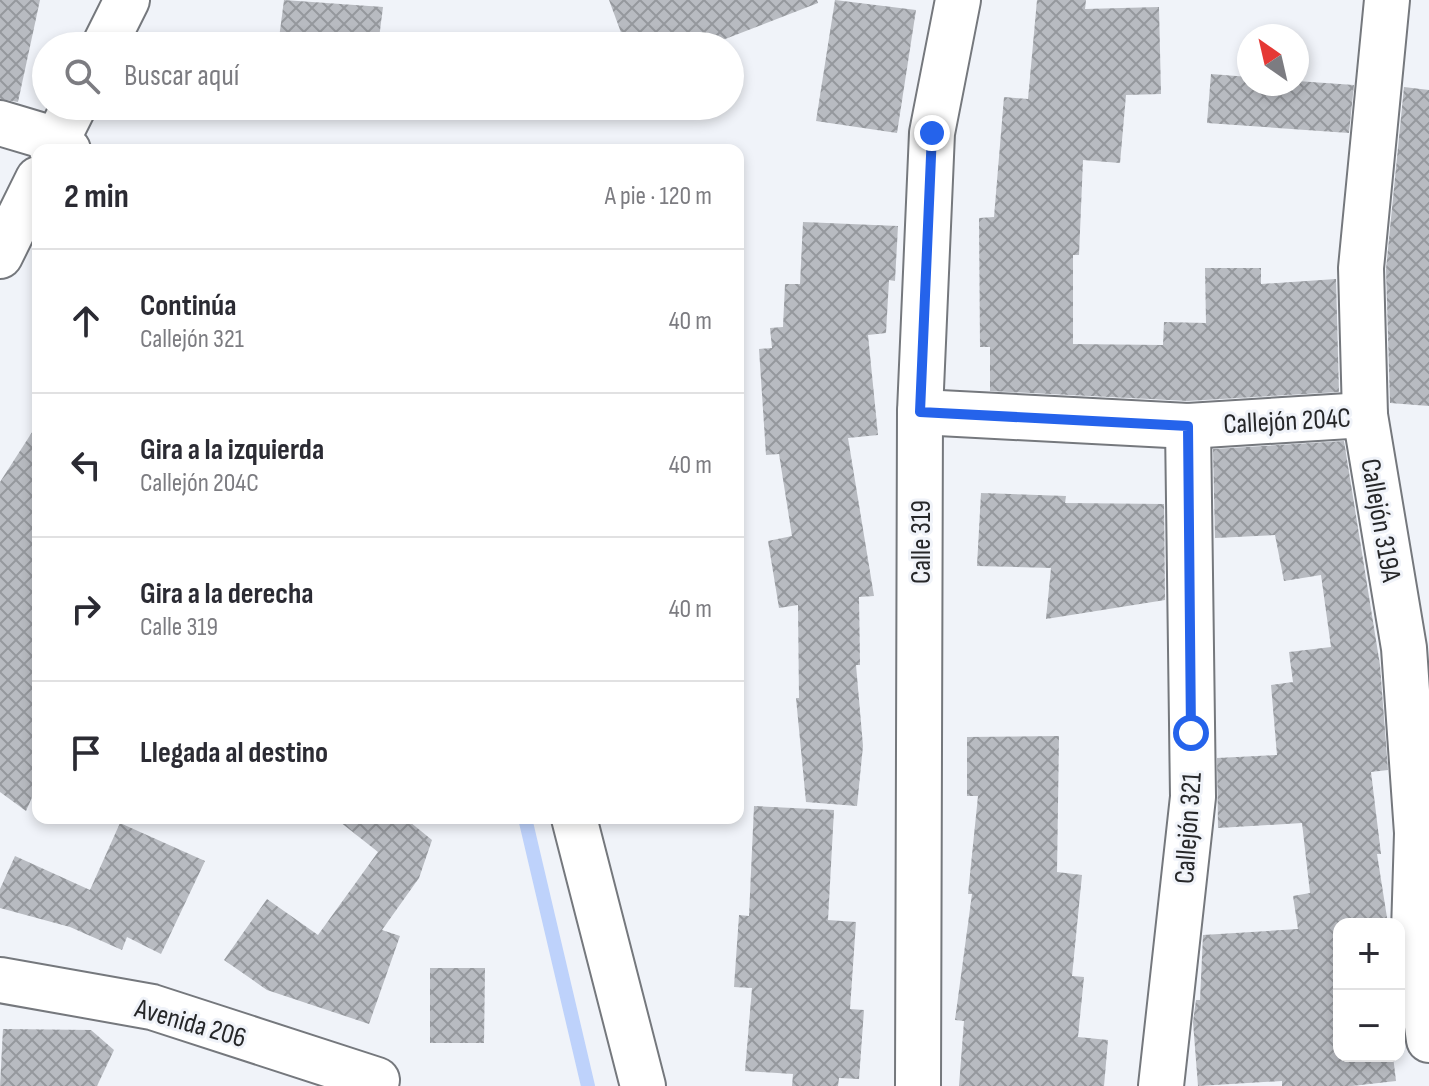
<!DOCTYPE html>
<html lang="es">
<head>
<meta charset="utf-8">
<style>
	body { margin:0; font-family:"Sofia Sans Condensed",sans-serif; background:#f7f7f7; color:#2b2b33 }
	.controls { position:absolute; right:24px; bottom:24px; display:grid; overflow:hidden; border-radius:16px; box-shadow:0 4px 12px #0003 }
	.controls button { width:72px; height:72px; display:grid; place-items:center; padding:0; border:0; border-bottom:2px solid #e1e1e2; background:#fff; color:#2b2b33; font:40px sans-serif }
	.compass { position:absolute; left:1237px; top:24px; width:72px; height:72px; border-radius:50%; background:#fff; box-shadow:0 4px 12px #0003; rotate:326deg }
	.stop { position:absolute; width:24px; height:24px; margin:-18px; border:6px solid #2563eb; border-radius:50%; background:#fff }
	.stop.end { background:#2563eb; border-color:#fff; box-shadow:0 2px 8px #0008 }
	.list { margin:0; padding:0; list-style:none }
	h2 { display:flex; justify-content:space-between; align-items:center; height:104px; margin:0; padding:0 32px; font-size:34px }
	h2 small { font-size:26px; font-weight:400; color:#7c7c81 }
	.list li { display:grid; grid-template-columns:52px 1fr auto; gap:24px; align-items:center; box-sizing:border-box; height:144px; padding:0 32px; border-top:2px solid #e1e1e2 }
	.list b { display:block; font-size:30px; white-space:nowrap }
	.list p { margin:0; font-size:26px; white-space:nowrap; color:#7c7c81 }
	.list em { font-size:26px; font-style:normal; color:#7c7c81 }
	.icon { flex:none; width:44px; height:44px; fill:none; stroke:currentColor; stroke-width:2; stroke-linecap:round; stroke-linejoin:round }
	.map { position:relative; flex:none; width:1429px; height:1086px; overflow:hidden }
	.search { position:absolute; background:#fff; box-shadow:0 4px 12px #0003; left:32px; top:32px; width:712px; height:88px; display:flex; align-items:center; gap:20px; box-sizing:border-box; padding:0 28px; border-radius:44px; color:#7c7c81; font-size:30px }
	.panel { position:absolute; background:#fff; box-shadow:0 4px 12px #0003; left:32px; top:144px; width:712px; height:680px; border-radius:16px }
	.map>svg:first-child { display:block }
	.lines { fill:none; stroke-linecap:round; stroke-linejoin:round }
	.stream { stroke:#bed2fb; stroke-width:14 }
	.building { fill:url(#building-cross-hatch) }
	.minor-casing { stroke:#75787d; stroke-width:48 }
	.minor { stroke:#fff; stroke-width:44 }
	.route { stroke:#2563eb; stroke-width:10 }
	.labels { text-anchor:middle; stroke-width:6; stroke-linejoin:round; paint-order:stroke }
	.street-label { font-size:28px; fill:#262729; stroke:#f0f3f9 }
</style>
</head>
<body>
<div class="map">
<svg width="1429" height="1086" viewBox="0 0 1429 1086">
	<defs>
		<pattern id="building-cross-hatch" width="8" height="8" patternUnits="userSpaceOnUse" patternTransform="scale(2)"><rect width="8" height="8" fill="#b8bbc1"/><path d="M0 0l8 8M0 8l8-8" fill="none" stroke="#95989d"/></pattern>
	</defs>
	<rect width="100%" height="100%" fill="#f0f3f9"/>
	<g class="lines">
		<!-- stream -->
		<path class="stream" d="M 525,818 L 588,1086"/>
	</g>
	<!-- building -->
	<g class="building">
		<path d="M 0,0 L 40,0 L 18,102 L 0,99 Z"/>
		<path d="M 284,0 L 383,7 L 378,46 L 278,46 Z"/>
		<path d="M 609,0 L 817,0 L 818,3 L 707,46 L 626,46 Z"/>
		<path d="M 835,0 L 916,10 L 897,133 L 816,121 Z"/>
		<path d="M 1037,0 L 1086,0 L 1085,9 L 1159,7 L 1161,94 L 1126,95 L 1120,163 L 1083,160 L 1079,255 L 1073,255 L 1073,344 L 1163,345 L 1164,322 L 1206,323 L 1205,268 L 1261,268 L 1261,284 L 1336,279 L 1339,392 L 1188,401 L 990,391 L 990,347 L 980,347 L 979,218 L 994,217 L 1004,97 L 1028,99 Z"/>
		<path d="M 1211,74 L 1249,77 L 1249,84 L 1297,84 L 1297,81 L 1354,85 L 1349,133 L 1207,123 Z"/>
		<path d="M 1404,87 L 1429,90 L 1429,406 L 1390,403 L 1386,269 Z"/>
		<path d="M 803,222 L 898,226 L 895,281 L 889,280 L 886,333 L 868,335 L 878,435 L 848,438 L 874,596 L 859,597 L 860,665 L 856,665 L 863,746 L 857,806 L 806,802 L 796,698 L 799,698 L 798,605 L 779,608 L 768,541 L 792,536 L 779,454 L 766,455 L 759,349 L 772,348 L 770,328 L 783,327 L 785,284 L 800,284 Z"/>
		<path d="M 38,423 L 38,784 L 26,811 L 0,792 L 0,482 Z"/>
		<path d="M 1344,441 L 1380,665 L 1388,770 L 1371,772 L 1381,854 L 1377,854 L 1388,924 L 1339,924 L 1339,1056 L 1393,1056 L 1396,1081 L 1352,1086 L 1282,1086 L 1282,1081 L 1198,1086 L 1193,1022 L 1196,1000 L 1200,1000 L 1203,935 L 1298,929 L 1293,896 L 1310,893 L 1302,823 L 1218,828 L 1217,758 L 1277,755 L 1271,685 L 1293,682 L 1289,652 L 1331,647 L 1321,575 L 1284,581 L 1275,535 L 1215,538 L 1213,449 Z"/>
		<path d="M 981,493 L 1066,496 L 1065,503 L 1164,504 L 1165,600 L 1046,619 L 1051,568 L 977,566 Z"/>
		<path d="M 1059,736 L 1057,872 L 1082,875 L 1072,976 L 1084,977 L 1078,1037 L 1108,1040 L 1104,1086 L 959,1086 L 964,1021 L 955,1020 L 972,894 L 968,894 L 978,796 L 967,796 L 967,737 Z"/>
		<path d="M 754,806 L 834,810 L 828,920 L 856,922 L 850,1009 L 864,1010 L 859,1079 L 839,1078 L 838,1086 L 792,1086 L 793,1074 L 745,1071 L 752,988 L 734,987 L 739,915 L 749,916 Z"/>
		<path d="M 335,818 L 405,818 L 432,840 L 419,878 L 382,930 L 400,936 L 369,1024 L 267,990 L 224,960 L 267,899 L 318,935 L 378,852 Z"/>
		<path d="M 120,823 L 205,861 L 161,954 L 127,937 L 122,950 L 70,927 L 0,908 L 0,889 L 15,856 L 90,890 Z"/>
		<path d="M 430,968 L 485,968 L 484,1043 L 430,1043 Z"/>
		<path d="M 3,1029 L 91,1030 L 114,1050 L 97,1086 L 0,1086 Z"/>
	</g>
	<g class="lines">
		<defs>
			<g id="minor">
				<path d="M 1387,0 L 1361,268 L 1365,415 L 1404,648 L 1417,833 L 1414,932 L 1429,1040"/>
				<path d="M 104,46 L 127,0"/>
				<path d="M 0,123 L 57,140 L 68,150"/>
				<path d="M 52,150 L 74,106"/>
				<path d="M 0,256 L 38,179"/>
				<path d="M 920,412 L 1188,426 L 1365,415"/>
				<path d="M 574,818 L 643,1086"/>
				<path d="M 0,980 L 152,1007 L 377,1080 L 372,1086"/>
				<path d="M 918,1086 L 920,412 L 932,133 L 958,0"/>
				<path d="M 1161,1086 L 1193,797 L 1188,426"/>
			</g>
		</defs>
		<!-- minor casing -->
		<use href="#minor" class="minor-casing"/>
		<!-- minor -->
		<use href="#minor" class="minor"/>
	</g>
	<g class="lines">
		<!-- route -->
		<path class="route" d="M 932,133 L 920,412 L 1188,426 L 1191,733"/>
	</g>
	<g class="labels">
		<!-- street labels -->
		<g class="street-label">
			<text transform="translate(1287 420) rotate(-3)" y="10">Callejón 204C</text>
			<text transform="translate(1382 520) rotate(80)" y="10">Callejón 319A</text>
			<text transform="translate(920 542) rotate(-90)" y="10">Calle 319</text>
			<text transform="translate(1187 828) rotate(-86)" y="10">Callejón 321</text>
			<text transform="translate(191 1022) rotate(16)" y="10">Avenida 206</text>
		</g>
	</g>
</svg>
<div class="controls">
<button>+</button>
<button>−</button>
</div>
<svg class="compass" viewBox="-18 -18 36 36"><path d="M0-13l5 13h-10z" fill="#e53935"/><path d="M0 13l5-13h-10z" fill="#7c7c81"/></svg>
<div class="stop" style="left:1191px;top:733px"></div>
<div class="stop end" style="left:932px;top:133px"></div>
<div class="search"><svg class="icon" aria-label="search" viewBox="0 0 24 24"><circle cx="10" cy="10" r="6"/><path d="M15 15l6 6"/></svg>Buscar aquí</div>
<section class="panel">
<h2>2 min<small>A pie · 120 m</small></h2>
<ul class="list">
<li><svg class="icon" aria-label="ahead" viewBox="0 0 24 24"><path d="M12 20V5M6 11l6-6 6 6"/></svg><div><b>Continúa</b><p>Callejón 321</p></div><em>40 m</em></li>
<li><svg class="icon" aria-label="left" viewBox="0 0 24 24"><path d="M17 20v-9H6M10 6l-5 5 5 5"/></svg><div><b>Gira a la izquierda</b><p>Callejón 204C</p></div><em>40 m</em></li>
<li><svg class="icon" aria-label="right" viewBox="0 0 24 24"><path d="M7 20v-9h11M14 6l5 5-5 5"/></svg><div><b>Gira a la derecha</b><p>Calle 319</p></div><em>40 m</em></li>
<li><svg class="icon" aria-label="arrive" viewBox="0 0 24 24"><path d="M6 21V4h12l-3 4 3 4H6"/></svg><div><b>Llegada al destino</b></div></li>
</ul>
</section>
</div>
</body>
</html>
